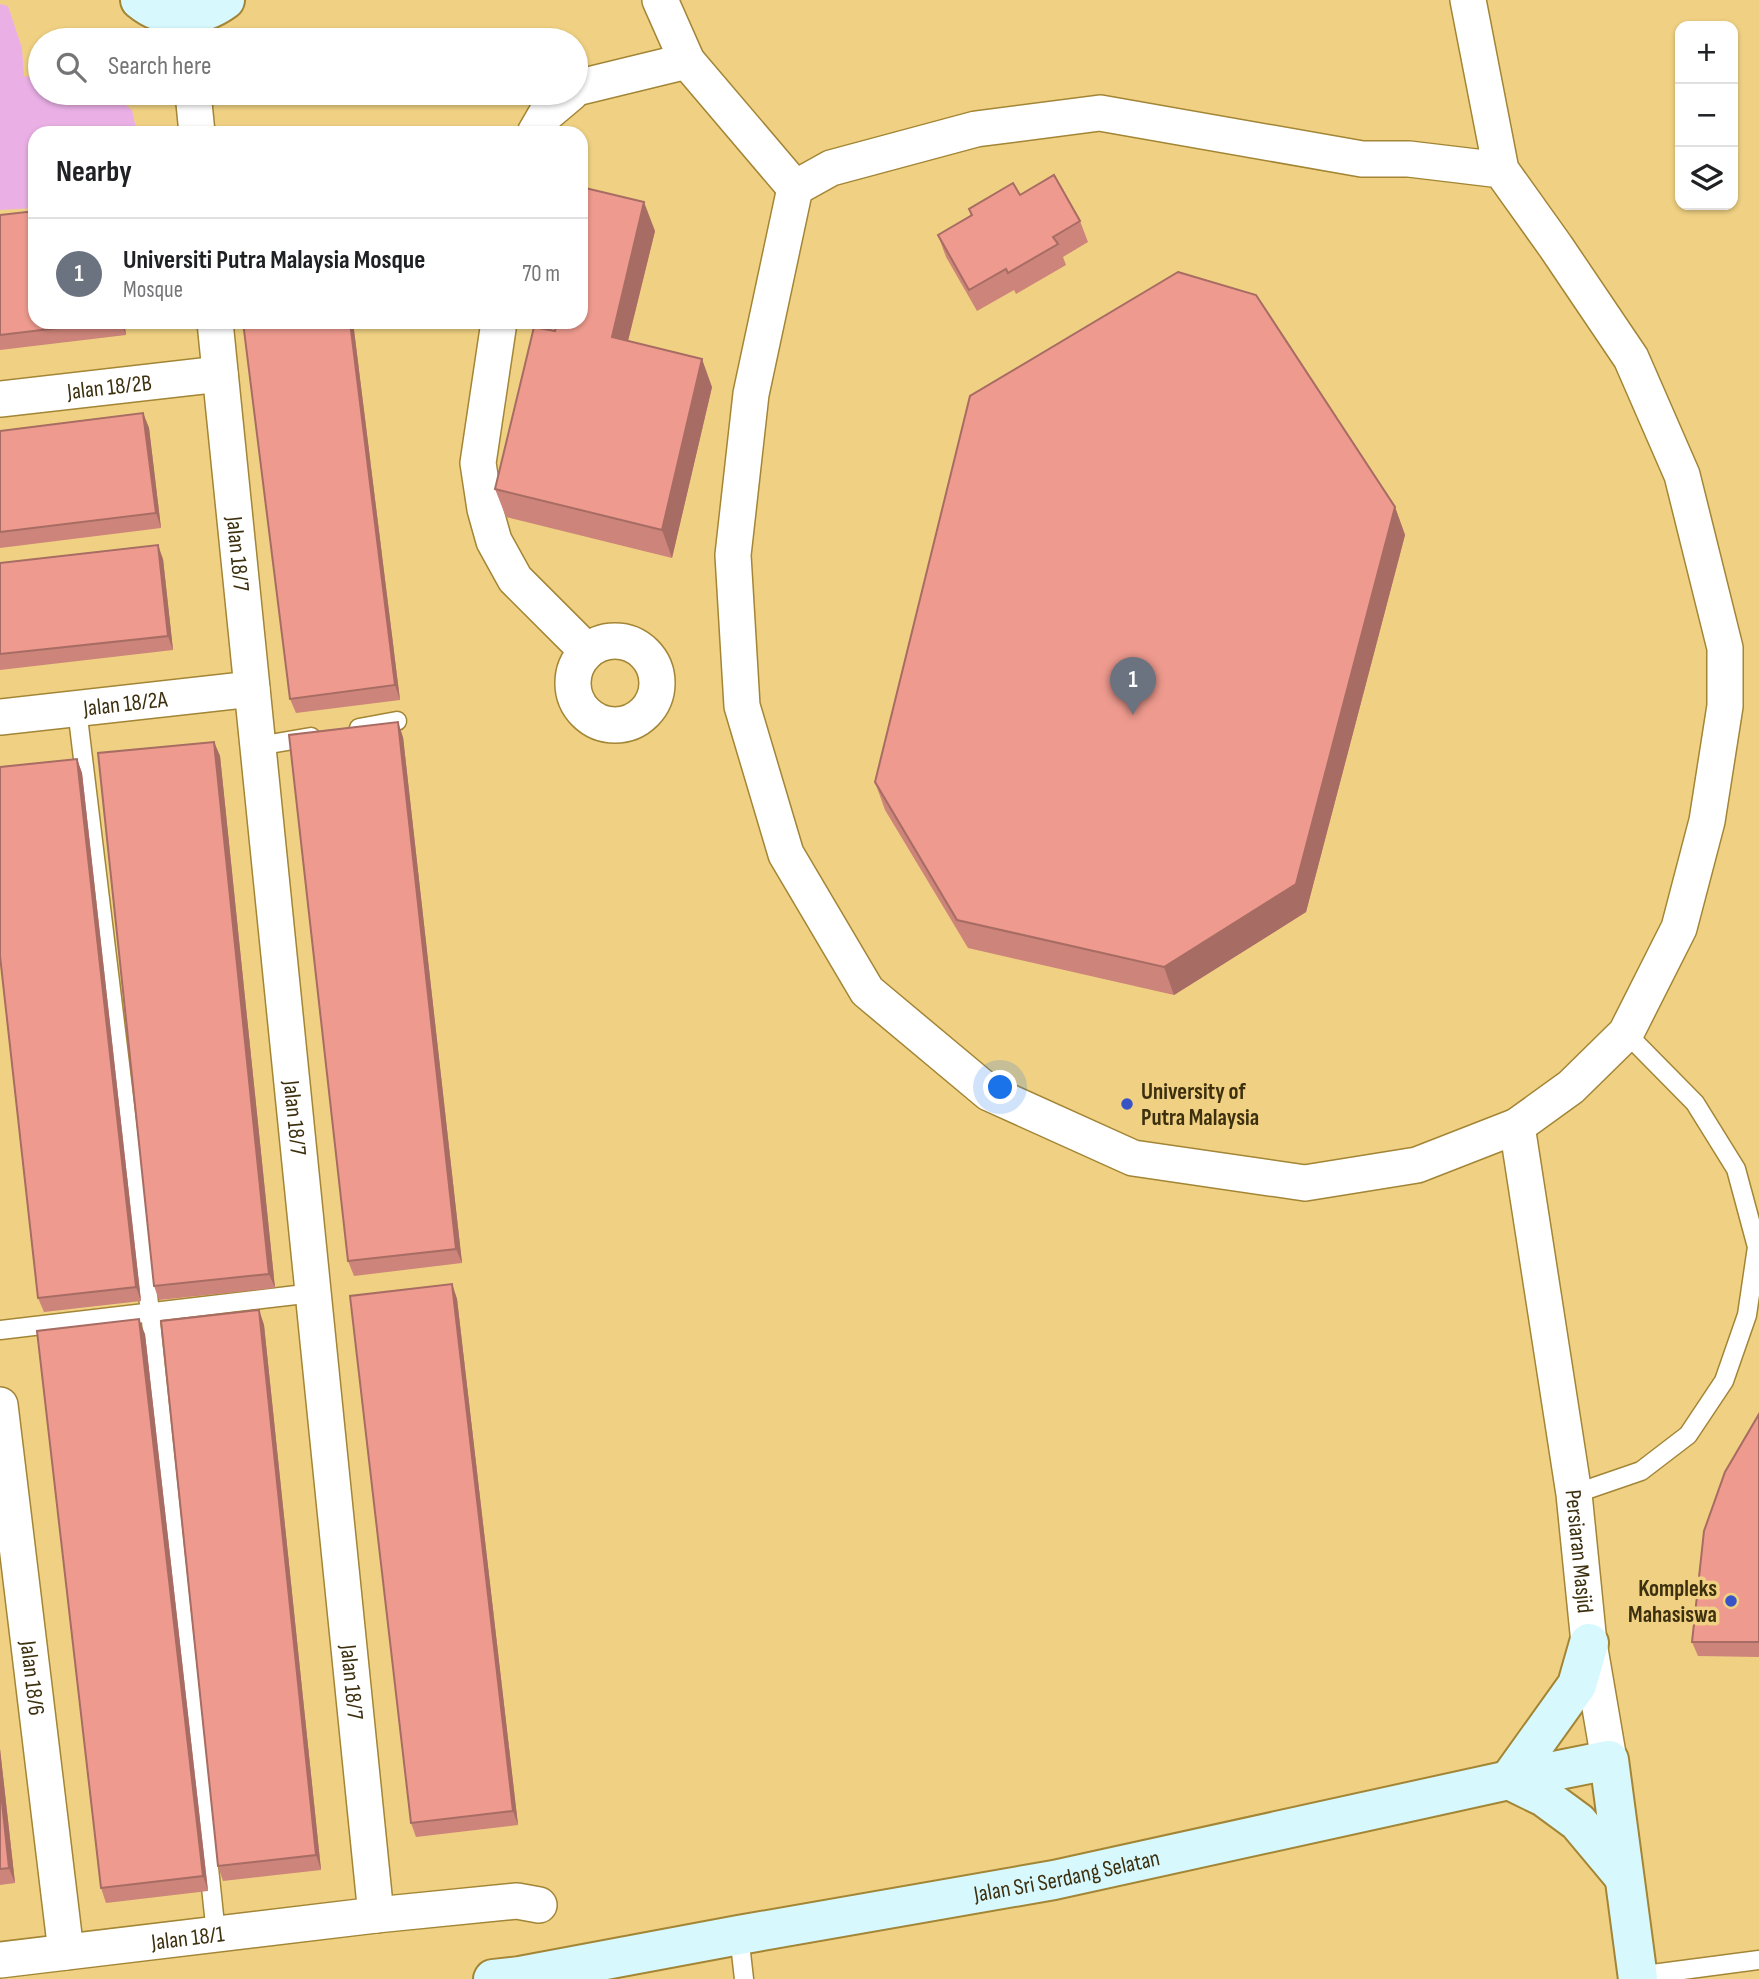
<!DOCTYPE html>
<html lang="en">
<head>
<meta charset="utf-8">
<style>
	body { margin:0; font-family:"Sofia Sans Condensed",sans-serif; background:#f2f2f2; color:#202124 }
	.controls { position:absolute; right:21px; top:21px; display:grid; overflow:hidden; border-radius:14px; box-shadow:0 2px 5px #0004 }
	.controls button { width:63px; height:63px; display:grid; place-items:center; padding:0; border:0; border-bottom:2px solid #e0e0e0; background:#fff; color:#202124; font:35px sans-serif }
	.you { position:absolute; left:1001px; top:1088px; width:24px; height:24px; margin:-18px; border:5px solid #fff; border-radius:50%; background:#1a73e8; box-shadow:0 0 0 10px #1a73e833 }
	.badge { display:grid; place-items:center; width:46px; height:46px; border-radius:50%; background:#db2777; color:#fff; font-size:23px; font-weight:700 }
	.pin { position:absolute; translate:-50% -58px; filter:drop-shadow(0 2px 4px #0008) }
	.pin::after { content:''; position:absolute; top:37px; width:24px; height:21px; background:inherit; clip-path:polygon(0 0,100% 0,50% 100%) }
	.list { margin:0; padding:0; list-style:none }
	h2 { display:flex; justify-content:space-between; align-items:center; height:91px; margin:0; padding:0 28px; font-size:30px }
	h2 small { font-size:23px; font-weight:400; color:#757577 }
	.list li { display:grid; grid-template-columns:46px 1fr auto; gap:21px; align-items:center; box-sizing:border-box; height:112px; padding:0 28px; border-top:2px solid #e0e0e0 }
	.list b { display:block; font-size:26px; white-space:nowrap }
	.list p { margin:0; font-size:23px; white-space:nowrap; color:#757577 }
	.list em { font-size:23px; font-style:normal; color:#757577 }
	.icon { flex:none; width:38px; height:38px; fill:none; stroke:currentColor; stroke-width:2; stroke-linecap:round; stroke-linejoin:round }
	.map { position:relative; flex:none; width:1759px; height:1979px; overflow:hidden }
	.search { position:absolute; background:#fff; box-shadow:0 2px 5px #0004; left:28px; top:28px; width:560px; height:77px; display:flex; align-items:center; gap:18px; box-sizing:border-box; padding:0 24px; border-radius:38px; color:#757577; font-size:26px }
	.panel { position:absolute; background:#fff; box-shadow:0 2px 5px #0004; left:28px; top:126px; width:560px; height:203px; border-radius:21px }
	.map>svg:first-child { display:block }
	.green { fill:#eab0e6 }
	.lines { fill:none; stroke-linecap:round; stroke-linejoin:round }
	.lane-casing { stroke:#a38536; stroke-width:21 }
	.street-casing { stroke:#a38536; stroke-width:38 }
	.secondary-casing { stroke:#a38536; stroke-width:42 }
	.lane { stroke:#fff; stroke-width:18 }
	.street { stroke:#fff; stroke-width:35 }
	.secondary { stroke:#d7f9fe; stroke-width:38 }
	.wall { fill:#cd847a }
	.shaded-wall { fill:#a76c63 }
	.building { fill:#ee9a8e; stroke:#a76c63; stroke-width:2 }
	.poi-dot { fill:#3753c5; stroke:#f0d183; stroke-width:2.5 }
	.labels { text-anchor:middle; stroke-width:7; stroke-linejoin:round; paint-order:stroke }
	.street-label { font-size:23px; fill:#3d300f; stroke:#f0d183 }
	.poi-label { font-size:23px; font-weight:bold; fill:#3d300f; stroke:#f0d183; text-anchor:start }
</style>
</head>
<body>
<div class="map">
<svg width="1759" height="1979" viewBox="0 0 1759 1979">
	<rect width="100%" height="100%" fill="#f0d183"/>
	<!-- green -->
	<path class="green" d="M 0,4 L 8,6 L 22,48 L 24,76 L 40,79 L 40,93 L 110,93 L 132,110 L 137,133 L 35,133 L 35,208 L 0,210 Z"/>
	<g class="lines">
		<defs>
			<g id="lane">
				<path d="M 77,709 L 150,1312 L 216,1934"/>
				<path d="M 359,728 L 397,721"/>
				<path d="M 258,746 L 311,737"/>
				<path d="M 0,1330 L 313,1293"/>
				<path d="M 1574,1494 L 1641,1471 L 1688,1435 L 1724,1381 L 1747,1315 L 1757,1247 L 1736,1169 L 1695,1103 L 1626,1033"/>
				<path d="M 739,1935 L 744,1979"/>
				<path d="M 1637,1976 L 1759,1960"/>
			</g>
			<g id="street">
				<path d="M 660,0 L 687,61 L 795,188"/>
				<path d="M 1468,0 L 1501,170 L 1556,247 L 1631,358 L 1682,475 L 1725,648 L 1725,706 L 1707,821 L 1679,928 L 1626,1033 L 1571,1087 L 1517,1126 L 1417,1165 L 1305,1183 L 1133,1158 L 989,1093 L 867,991 L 786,854 L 742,706 L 733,555 L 751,394 L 795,188 L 831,168 L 976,129 L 1100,113 L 1362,159 L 1409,159 L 1501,170"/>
				<path d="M 186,15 L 188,40"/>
				<path d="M 576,88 L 687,61"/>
				<path d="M 193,93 L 197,133"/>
				<path d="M 535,133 L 546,114 L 571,93"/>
				<path id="s1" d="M 215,322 L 376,1915"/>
				<path d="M 499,322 L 478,463 L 485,509 L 494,541 L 515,579 L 587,651"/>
				<path id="s2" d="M 0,399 L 220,374"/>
				<circle cx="615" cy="683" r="42"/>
				<path id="s3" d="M 0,717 L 252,689"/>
				<path id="s4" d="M 1517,1126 L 1574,1494 L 1589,1643 L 1609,1760"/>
				<path id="s5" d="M 0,1405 L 66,1952"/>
				<path id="s6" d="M 0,1960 L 376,1915 L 517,1901 L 539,1905"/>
			</g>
			<g id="secondary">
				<path d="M 140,0 C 165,21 199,19 225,0"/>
				<path d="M 1509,1780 L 1577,1685 L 1589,1643"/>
				<path d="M 1509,1780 L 1544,1797 L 1578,1822 L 1624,1877"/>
				<path id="s7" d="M 493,1979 L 520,1976 L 739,1935 L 1054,1880 L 1509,1780 L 1609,1760 L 1638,1979"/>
			</g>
		</defs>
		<!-- lane casing -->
		<use href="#lane" class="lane-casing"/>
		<!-- street casing -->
		<use href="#street" class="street-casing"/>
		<!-- secondary casing -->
		<use href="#secondary" class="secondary-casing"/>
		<!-- lane -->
		<use href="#lane" class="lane"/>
		<!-- street -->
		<use href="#street" class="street"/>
		<!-- secondary -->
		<use href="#secondary" class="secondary"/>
	</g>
	<!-- wall -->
	<g class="wall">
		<path d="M 1020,195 L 1080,221 L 1088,242 L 1063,257 L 1066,265 L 1016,294 L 1014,290 L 977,311 L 946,257 L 938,235 L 971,216 L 969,209 Z"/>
		<path d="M 0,215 L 35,322 L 124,322 L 126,335 L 0,350 Z"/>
		<path d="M 655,231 L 628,341 L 712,387 L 672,558 L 506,517 L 495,489 L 555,331 Z"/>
		<path d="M 243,322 L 353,322 L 400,700 L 296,713 L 290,699 Z"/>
		<path d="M 143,413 L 149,428 L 161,528 L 0,548 L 0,431 Z"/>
		<path d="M 1395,507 L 1405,535 L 1306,912 L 1174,995 L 968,948 L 885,810 L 875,782 Z"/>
		<path d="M 163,559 L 173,650 L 0,670 L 0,563 Z"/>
		<path d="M 403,737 L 462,1263 L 354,1276 L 348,1261 Z"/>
		<path d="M 214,742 L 220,756 L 275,1288 L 159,1300 L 154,1286 Z"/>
		<path d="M 77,759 L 82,773 L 141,1301 L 44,1312 L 38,1298 Z"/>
		<path d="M 452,1284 L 457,1299 L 518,1825 L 416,1837 L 411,1823 Z"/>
		<path d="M 259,1310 L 264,1325 L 321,1870 L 223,1881 L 218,1866 Z"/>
		<path d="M 145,1334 L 208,1891 L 106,1903 L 101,1888 Z"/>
		<path d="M 1759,1414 L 1759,1657 L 1698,1656 L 1692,1642 Z"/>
		<path d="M 0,1749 L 15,1883 L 0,1885 Z"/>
	</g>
	<!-- shaded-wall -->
	<g class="shaded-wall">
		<path d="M 644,202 L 655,231 L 622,365 L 612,337 Z"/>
		<path d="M 121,322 L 124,322 L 126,335 Z"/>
		<path d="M 350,322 L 353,322 L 400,700 L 395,685 Z"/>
		<path d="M 702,359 L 712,387 L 672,558 L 662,530 Z"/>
		<path d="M 143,413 L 149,428 L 161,528 L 156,513 Z"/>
		<path d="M 1395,507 L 1405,535 L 1306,912 L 1174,995 L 1164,967 Z"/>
		<path d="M 158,545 L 163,559 L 173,650 L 168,636 Z"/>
		<path d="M 398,722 L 403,737 L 462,1263 L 456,1249 Z"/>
		<path d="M 214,742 L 220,756 L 275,1288 L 269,1274 Z"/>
		<path d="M 77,759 L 82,773 L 141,1301 L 136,1287 Z"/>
		<path d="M 452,1284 L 457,1299 L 518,1825 L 513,1811 Z"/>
		<path d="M 259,1310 L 264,1325 L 321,1870 L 316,1855 Z"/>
		<path d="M 139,1319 L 145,1334 L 208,1891 L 203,1876 Z"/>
		<path d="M 0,1749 L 15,1883 L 9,1868 L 0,1783 Z"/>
	</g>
	<!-- building -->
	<g class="building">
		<path d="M 1054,175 L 1080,221 L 1053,237 L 1058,244 L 1008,273 L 1006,269 L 969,290 L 938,235 L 972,215 L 969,209 L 1013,183 L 1020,195 Z"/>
		<path d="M 581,187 L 644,202 L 612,337 L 702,359 L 662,530 L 495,489 L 534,327 L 555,331 L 557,322 L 581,322 Z"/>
		<path d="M 35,211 L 35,322 L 109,322 L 0,335 L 0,215 Z"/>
		<path d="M 1178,272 L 1256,295 L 1395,507 L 1296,884 L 1164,967 L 957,920 L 875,782 L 970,396 Z"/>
		<path d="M 243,322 L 350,322 L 395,685 L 290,699 Z"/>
		<path d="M 143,413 L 156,513 L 0,532 L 0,431 Z"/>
		<path d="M 158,545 L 168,636 L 0,654 L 0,563 Z"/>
		<path d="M 398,722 L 456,1249 L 348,1261 L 289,735 Z"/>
		<path d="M 214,742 L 269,1274 L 154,1286 L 98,753 Z"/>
		<path d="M 77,759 L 136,1287 L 38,1298 L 0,956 L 0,767 Z"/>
		<path d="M 452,1284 L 513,1811 L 411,1823 L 350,1296 Z"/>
		<path d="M 259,1310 L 316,1855 L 218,1866 L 161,1321 Z"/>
		<path d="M 139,1319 L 203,1876 L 101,1888 L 37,1331 Z"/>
		<path d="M 1759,1414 L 1759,1642 L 1692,1642 L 1704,1531 L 1725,1472 Z"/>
		<path d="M 0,1783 L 9,1868 L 0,1869 Z"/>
	</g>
	<!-- markers -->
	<g class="poi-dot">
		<circle cx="1127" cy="1104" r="7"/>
		<circle cx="1731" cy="1601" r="7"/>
	</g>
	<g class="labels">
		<!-- street labels -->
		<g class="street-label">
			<text dy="8" stroke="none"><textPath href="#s2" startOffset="110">Jalan 18/2B</textPath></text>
			<text dy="8" stroke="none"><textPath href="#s1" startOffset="233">Jalan 18/7</textPath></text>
			<text dy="8" stroke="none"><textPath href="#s3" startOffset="126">Jalan 18/2A</textPath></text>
			<text dy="8" stroke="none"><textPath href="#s1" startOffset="800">Jalan 18/7</textPath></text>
			<text dy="8" stroke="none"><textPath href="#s4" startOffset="430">Persiaran Masjid</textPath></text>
			<text dy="8" stroke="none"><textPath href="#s5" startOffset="275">Jalan 18/6</textPath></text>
			<text dy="8" stroke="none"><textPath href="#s1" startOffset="1367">Jalan 18/7</textPath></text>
			<text dy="8" stroke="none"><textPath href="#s7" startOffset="583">Jalan Sri Serdang Selatan</textPath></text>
			<text dy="8" stroke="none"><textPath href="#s6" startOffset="189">Jalan 18/1</textPath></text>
		</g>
		<!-- poi labels -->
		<g class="poi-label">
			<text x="1141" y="1099">University of<tspan x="1141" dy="26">Putra Malaysia</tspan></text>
			<text x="1717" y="1596" text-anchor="end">Kompleks<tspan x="1717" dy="26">Mahasiswa</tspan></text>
		</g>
	</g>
</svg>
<div class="controls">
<button>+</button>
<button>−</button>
<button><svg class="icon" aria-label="layers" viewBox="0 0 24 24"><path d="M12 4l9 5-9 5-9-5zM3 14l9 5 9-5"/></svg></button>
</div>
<div class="you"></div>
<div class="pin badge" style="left:1133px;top:715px;background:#6b7280">1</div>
<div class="search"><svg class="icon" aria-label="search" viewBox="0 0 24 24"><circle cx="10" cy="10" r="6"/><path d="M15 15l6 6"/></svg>Search here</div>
<section class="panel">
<h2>Nearby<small></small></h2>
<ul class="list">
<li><span class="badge" style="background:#6b7280">1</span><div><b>Universiti Putra Malaysia Mosque</b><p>Mosque</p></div><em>70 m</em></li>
</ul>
</section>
</div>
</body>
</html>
